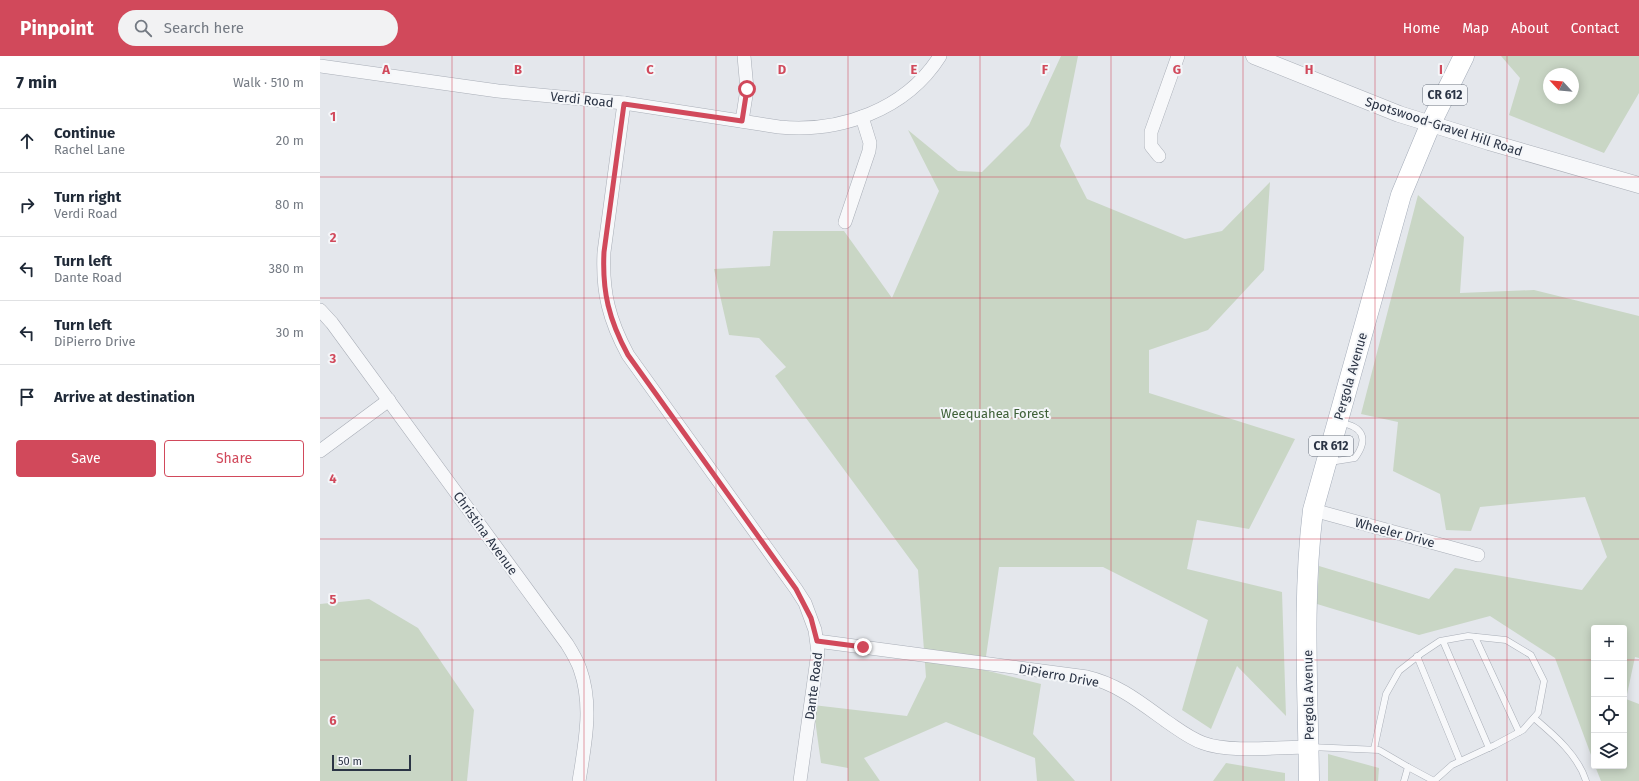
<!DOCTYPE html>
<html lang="en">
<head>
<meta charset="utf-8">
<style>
	body { margin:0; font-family:"Fira Sans",sans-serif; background:#f2f2f3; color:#1f2937 }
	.controls { position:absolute; right:12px; bottom:12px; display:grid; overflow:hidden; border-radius:4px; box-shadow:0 2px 10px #0003 }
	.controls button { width:36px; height:36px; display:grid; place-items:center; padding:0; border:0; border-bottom:1px solid #e0e1e3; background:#fff; color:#1f2937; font:20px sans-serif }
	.compass { position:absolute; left:1223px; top:12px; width:36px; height:36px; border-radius:50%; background:#fff; box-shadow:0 2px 10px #0003; rotate:296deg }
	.scale { position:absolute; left:12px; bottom:10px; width:79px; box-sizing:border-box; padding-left:4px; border:2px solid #2b3445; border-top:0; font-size:11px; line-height:14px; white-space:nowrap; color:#2b3445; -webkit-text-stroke:3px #f4f6f9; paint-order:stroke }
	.stop { position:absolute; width:12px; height:12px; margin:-9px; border:3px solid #d1495b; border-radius:50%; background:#fff }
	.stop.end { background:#d1495b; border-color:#fff; box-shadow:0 1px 4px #0008 }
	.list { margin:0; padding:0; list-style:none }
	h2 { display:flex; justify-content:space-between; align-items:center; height:52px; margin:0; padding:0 16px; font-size:17px }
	h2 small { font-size:13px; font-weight:400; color:#747a83 }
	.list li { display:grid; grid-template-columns:26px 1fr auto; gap:12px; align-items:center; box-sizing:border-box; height:64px; padding:0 16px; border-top:1px solid #e0e1e3 }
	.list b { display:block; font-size:15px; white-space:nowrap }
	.list p { margin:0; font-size:13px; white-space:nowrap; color:#747a83 }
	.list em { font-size:13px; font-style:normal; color:#747a83 }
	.actions { display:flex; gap:8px; padding:12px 16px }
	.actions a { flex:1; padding:9px 0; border:1px solid #d1495b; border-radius:4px; text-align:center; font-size:14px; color:#d1495b }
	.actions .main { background:#d1495b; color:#fff }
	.icon { flex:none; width:22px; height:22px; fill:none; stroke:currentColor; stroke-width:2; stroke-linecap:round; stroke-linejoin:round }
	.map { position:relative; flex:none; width:1319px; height:725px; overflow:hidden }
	header { display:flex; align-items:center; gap:24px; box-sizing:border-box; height:56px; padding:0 20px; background:#d1495b; color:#fff }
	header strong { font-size:19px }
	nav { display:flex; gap:22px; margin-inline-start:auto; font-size:14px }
	.search { width:280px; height:36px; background:#f2f2f3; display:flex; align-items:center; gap:10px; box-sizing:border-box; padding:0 14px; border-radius:22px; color:#747a83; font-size:15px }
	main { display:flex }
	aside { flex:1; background:#fff }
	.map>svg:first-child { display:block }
	.green { fill:#c9d6c5; fill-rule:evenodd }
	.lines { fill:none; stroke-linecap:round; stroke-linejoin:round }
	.service-casing { stroke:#a9aeb7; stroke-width:7 }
	.minor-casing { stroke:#a9aeb7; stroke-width:14 }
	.tertiary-casing { stroke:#a9aeb7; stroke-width:17 }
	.primary-casing { stroke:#a3abb8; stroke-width:21 }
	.service { stroke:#f7f8fa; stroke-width:6 }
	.minor { stroke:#f7f8fa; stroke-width:13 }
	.tertiary { stroke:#f7f8fa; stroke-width:16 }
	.primary { stroke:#fff; stroke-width:20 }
	.route { stroke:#d1495b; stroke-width:5 }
	.grid { fill:none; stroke:#d1495b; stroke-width:1; stroke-opacity:0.55 }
	.labels { text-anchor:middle; stroke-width:4; stroke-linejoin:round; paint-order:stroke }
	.shield { fill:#f4f6f9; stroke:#676e7b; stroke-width:1 }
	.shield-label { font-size:12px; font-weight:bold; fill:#2b3445 }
	.street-label { font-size:13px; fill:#2b3445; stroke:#f4f6f9 }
	.park-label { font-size:13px; fill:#3f6138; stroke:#f4f6f9 }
	.grid-label { font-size:13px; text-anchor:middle; font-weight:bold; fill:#d1495b; stroke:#f4f6f9; stroke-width:4; stroke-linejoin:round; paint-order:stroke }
</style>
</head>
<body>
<header>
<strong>Pinpoint</strong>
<div class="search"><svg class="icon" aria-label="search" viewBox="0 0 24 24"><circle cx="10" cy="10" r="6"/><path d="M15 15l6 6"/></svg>Search here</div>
<nav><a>Home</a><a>Map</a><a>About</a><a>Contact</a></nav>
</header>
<main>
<aside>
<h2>7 min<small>Walk · 510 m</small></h2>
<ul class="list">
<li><svg class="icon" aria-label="ahead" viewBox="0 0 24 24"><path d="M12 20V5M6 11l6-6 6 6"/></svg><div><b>Continue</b><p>Rachel Lane</p></div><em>20 m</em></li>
<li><svg class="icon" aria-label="right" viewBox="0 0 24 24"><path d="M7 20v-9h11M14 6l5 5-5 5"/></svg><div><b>Turn right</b><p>Verdi Road</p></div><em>80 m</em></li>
<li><svg class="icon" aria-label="left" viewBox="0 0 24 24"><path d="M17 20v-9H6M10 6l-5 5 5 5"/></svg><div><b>Turn left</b><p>Dante Road</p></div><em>380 m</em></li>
<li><svg class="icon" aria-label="left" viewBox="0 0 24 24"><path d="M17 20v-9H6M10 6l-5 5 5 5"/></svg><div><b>Turn left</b><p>DiPierro Drive</p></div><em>30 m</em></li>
<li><svg class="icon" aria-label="arrive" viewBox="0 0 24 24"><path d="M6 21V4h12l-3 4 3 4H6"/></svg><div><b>Arrive at destination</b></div></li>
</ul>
<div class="actions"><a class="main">Save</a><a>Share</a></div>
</aside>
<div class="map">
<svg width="1319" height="725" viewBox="0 0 1319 725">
	<rect width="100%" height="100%" fill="#e4e7ec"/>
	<!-- green -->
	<g class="green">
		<path d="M 741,0 L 758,0 L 740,90 L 767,143 L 865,183 L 902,175 L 950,126 L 944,214 L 888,274 L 829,294 L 829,337 L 975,383 L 929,473 L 877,464 L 867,513 L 962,536 L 966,660 L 917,610 L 891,673 L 862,654 L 888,564 L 783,511 L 679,511 L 664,614 L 721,628 L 713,678 L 755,725 L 717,725 L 715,702 L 626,666 L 544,702 L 560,725 L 528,725 L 528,712 L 501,707 L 493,649 L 587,660 L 606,621 L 598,514 L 455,320 L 466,311 L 439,282 L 409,279 L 394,213 L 450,210 L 453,175 L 524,175 L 572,242 L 619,135 L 588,74 L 638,115 L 662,116 L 709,69 Z"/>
		<path d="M 1181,0 L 1319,0 L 1319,37 L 1284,97 L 1189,59 L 1200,22 ZM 1229,18 L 1253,18 L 1253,42 L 1229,42 Z"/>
		<path d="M 1098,139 L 1144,181 L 1140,237 L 1214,234 L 1319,260 L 1319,602 L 1315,601 L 1306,643 L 1319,648 L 1319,725 L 1281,725 L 1275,710 L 1304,710 L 1304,572 L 1274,572 L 1274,707 L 1235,602 L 1170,560 L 1099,579 L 997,548 L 999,510 L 1109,543 L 1135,512 L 1262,534 L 1287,501 L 1265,441 L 1160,451 L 1151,475 L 1126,474 L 1120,438 L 1073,415 L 1078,366 L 1041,358 Z"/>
		<path d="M 49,543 L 98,572 L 154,654 L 147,725 L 0,725 L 0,548 Z"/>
		<path d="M 1008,698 L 1059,712 L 1058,725 L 1008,725 Z"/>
		<path d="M 906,707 L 965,717 L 965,725 L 893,725 Z"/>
	</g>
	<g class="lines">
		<defs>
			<g id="service">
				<path d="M 1010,406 L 1035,402 C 1049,383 1043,370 1020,367"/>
				<path d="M 1155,581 L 1199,676"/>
				<path d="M 1123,585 L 1169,692"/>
				<path d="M 1097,600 L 1140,705"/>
				<path d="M 1214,662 C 1234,679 1258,699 1266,725"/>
				<path d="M 990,691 L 1059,694 L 1088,711 L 1084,725"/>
				<path d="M 1054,693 L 1066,638 L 1079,615 L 1102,597 L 1120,585 L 1148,580 L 1186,584 L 1211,599 L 1224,625 L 1218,657 L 1203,674 L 1175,689 L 1132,709 L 1114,725"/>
				<path d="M 1088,711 L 1114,725"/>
			</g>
			<g id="minor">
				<path d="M 0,10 L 178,35 L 304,47 L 459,71 C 520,77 586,54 620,0"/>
				<path d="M 304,47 L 284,196 C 282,236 289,264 308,299 L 476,533 L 485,547 L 495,574 L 498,596 L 480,725"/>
				<path d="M 422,65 L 427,33 L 424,0"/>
				<path d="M 839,100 L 831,90 L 831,76 L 858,0"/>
				<path d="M 525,166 L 549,95 L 550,87 L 542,61"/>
				<path d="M 0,254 L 12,267 L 247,588 C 252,596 257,604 260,613 C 273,649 265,688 259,725"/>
				<path d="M 0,395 L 69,344"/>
				<path d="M 993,454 L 1158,499"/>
				<path d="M 497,585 L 767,621 C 798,628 821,647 846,665 C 858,673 869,682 883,687 C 909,697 960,691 989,691"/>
			</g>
			<path id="tertiary" d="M 934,0 L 1079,58 L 1169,86 L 1319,129"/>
			<path id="primary" d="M 989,725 C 988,635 982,544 993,454 L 1081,139 L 1111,67 L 1144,0"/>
		</defs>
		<!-- service casing -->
		<use href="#service" class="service-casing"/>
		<!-- minor casing -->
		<use href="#minor" class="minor-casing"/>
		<!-- tertiary casing -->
		<use href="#tertiary" class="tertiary-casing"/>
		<!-- primary casing -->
		<use href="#primary" class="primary-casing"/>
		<!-- service -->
		<use href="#service" class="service"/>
		<!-- minor -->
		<use href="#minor" class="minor"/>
		<!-- tertiary -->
		<use href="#tertiary" class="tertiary"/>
		<!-- primary -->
		<use href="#primary" class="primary"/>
	</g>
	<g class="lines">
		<!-- route -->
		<path class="route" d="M 427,33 L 422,65 L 304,48 L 284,196 C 282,236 289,264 308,299 L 476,533 L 491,562 L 497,585 L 543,591"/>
	</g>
	<!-- grid -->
	<path class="grid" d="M 132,0 L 132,725M 264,0 L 264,725M 396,0 L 396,725M 528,0 L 528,725M 660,0 L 660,725M 791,0 L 791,725M 923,0 L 923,725M 1055,0 L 1055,725M 1187,0 L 1187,725M 0,121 L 1319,121M 0,242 L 1319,242M 0,362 L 1319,362M 0,483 L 1319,483M 0,604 L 1274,604M 1304,604 L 1319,604"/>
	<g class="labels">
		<!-- shield labels -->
		<g class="shield">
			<rect x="1103" y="29" width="44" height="20" rx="3"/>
			<rect x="989" y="380" width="44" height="20" rx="3"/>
		</g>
		<g class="shield-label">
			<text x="1125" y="43">CR 612</text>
			<text x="1011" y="394">CR 612</text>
		</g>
		<!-- street labels -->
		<g class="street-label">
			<text transform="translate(262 43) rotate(6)" y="5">Verdi Road</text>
			<text transform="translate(1124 70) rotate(18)" y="5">Spotswood-Gravel Hill Road</text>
			<text transform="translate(1030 320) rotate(-74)" y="5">Pergola Avenue</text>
			<text transform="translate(1075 476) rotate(15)" y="5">Wheeler Drive</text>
			<text transform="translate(166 477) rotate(54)" y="5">Christina Avenue</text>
			<text transform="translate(739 619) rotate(10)" y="5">DiPierro Drive</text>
			<text transform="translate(493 630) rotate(-83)" y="5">Dante Road</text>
			<text transform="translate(988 639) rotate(-91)" y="5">Pergola Avenue</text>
		</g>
		<!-- park labels -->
		<g class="park-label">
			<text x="675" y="362">Weequahea Forest</text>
		</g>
	</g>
	<g class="grid-label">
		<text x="66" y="18">A</text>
		<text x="198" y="18">B</text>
		<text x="330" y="18">C</text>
		<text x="462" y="18">D</text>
		<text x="594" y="18">E</text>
		<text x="725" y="18">F</text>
		<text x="857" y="18">G</text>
		<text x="989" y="18">H</text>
		<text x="1121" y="18">I</text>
		<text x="13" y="65">1</text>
		<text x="13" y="186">2</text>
		<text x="13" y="307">3</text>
		<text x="13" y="427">4</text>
		<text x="13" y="548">5</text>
		<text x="13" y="669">6</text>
	</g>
</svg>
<div class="controls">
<button>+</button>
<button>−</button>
<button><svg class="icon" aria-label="locate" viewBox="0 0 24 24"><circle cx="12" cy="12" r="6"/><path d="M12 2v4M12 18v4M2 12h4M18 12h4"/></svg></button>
<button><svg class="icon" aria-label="layers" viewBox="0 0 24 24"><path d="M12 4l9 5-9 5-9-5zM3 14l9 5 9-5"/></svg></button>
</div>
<svg class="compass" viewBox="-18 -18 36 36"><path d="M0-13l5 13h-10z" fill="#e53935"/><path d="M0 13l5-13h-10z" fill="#747a83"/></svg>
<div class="scale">50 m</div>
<div class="stop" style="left:427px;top:33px"></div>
<div class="stop end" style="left:543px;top:591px"></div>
</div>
</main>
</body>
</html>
